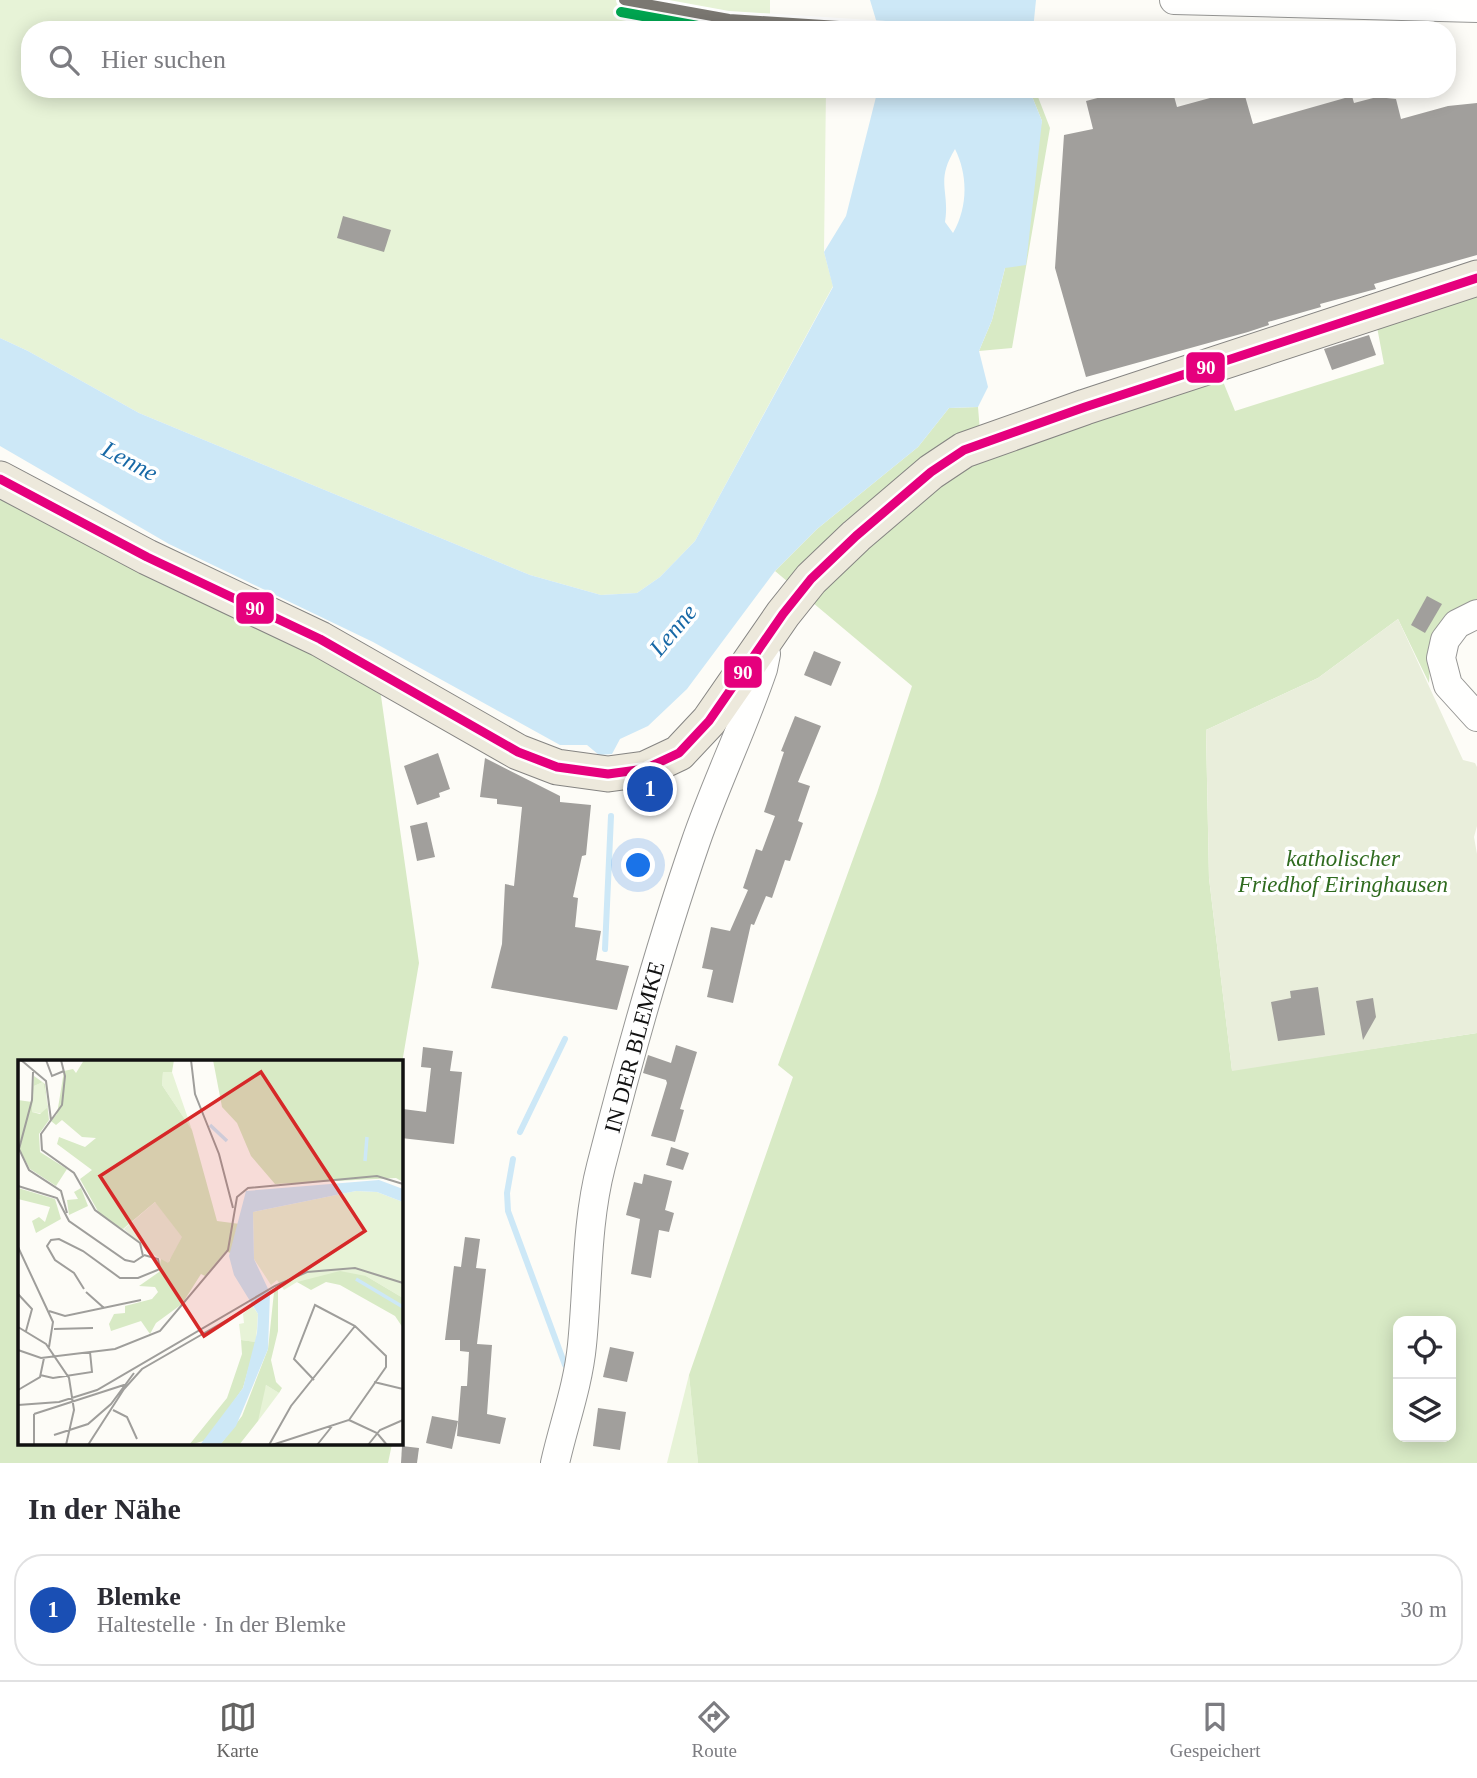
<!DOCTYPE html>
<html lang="de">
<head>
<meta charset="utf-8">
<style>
	body { margin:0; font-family:"Times New Roman",serif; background:#f2f2f3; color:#2b2b33 }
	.controls { position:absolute; right:21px; bottom:21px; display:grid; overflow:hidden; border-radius:14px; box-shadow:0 4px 18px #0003 }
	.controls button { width:63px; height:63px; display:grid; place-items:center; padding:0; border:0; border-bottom:2px solid #e1e1e2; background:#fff; color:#2b2b33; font:35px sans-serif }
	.you { position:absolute; left:639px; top:866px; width:24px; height:24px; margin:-18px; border:5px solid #fff; border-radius:50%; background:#1a73e8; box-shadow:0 0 0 10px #1a73e833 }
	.badge { display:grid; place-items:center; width:46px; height:46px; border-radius:50%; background:#646362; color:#fff; font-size:23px; font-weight:700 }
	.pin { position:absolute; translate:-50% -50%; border:4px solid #fff; box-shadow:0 2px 7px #0006 }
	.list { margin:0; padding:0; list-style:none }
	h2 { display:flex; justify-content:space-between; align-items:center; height:91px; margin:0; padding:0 28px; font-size:30px }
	h2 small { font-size:23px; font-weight:400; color:#7c7c81 }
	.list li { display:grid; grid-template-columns:46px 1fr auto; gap:21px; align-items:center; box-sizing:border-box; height:112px; margin:0 14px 14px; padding:0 14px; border:2px solid #e1e1e2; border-radius:28px }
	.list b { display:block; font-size:26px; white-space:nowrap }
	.list p { margin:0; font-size:23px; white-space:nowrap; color:#7c7c81 }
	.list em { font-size:23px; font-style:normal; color:#7c7c81 }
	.icon { flex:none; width:38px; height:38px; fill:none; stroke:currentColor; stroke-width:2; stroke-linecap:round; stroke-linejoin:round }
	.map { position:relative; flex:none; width:1477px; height:1463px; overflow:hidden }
	.search { position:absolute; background:#fff; box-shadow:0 4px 18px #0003; left:21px; right:21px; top:21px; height:77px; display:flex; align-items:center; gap:18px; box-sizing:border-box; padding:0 24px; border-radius:28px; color:#7c7c81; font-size:26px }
	.sheet { height:217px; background:#fff }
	nav { display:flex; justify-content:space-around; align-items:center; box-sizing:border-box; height:98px; border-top:2px solid #e1e1e2; background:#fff; font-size:19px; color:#7c7c81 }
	nav a { display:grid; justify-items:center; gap:4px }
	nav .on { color:#646362 }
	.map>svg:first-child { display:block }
	.green { fill:#e7f3d7 }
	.forest { fill:#d8eac5; fill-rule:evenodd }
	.cemetery { fill:#e9eedb }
	.water { fill:#cde8f7; fill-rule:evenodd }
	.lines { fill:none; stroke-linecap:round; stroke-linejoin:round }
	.stream { stroke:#cde8f7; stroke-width:6 }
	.building { fill:#a19f9c }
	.minor-casing { stroke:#979795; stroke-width:30 }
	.major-casing { stroke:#858482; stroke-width:37 }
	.minor { stroke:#fffffe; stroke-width:28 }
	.major { stroke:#ede9dc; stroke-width:35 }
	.bus-1-casing { stroke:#fff; stroke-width:14 }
	.bus-1 { stroke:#e5007d; stroke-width:9 }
	.rail-1-casing { stroke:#fff; stroke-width:16 }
	.rail-2-casing { stroke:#fff; stroke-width:16 }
	.rail-1 { stroke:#7b7872; stroke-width:10 }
	.rail-2 { stroke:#00a651; stroke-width:10 }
	.labels { text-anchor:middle; stroke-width:7; stroke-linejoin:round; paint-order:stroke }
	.park-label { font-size:23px; font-style:italic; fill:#2f6b1f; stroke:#fff }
	.street-label { font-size:23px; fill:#111; stroke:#fff }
	.water-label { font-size:24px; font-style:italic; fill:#1768a6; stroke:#fff }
	.inset-river { fill:none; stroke:#cde8f7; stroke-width:3.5 }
	.inset-road { fill:none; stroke:#9f9e9b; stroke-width:2 }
	.view { fill:#d62828; fill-opacity:0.15; stroke:#d62828; stroke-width:3.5 }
	.inset-edge { fill:none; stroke:#111; stroke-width:3.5 }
	.line-badge { stroke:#fff; stroke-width:2.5 }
	.badge-label { font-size:19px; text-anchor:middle; font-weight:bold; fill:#fff }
</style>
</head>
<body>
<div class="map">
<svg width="1477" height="1463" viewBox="0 0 1477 1463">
	<rect width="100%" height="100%" fill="#fdfcf7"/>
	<!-- green -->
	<g class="green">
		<path d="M 0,0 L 770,0 L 770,30 L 30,30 L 30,89 L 826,89 L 824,252 L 833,286 L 695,541 L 660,577 L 637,593 L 601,595 L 530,575 L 139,413 L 28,351 L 0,338 Z"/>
		<path d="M 689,1375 L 698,1463 L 667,1463 Z"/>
	</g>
	<!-- forest -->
	<g class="forest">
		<path d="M 1029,89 L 1046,89 L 1038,97 L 1050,128 L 1012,348 L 979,351 L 992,320 L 1042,121 Z"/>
		<path d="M 1477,295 L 1477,606 L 1431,645 L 1429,683 L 1398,619 L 1318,678 L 1206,730 L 1209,878 L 1232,1070 L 1477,1033 L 1477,1463 L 698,1463 L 689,1375 L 793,1077 L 778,1065 L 877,793 L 912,686 L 775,571 L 817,529 L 918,447 L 949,408 L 978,407 L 982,456 L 1222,379 L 1235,411 L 1384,364 L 1377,327 ZM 1398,1321 L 1451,1321 L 1451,1437 L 1398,1437 Z"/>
		<path d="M 0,486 L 379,682 L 419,963 L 401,1069 L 401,1062 L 19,1062 L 19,1444 L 392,1444 L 388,1463 L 0,1463 Z"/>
	</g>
	<!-- cemetery -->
	<path class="cemetery" d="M 1398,619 L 1463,760 L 1475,763 L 1477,767 L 1477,826 L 1474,837 L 1477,854 L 1477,1033 L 1232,1071 L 1209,878 L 1206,730 L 1318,678 Z"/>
	<!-- water -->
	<g class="water">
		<path d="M 870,0 L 1036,0 L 1033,30 L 879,30 Z"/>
		<path d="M 878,89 L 1029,89 L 1042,121 L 1026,265 L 1005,268 L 992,320 L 979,351 L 988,387 L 978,407 L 949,408 L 918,447 L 817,529 L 775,571 L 687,689 L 648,726 L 620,739 L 612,754 L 599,755 L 587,745 L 560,745 L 373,642 L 169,544 L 0,446 L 0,338 L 28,351 L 139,413 L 530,575 L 601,595 L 637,593 L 660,577 L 695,541 L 833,287 L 824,252 L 846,216 ZM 955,149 C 968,175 968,207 953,233 L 945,222 C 950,190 935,182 955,149 Z"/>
	</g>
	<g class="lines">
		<!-- stream -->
		<g class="stream">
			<path d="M 605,949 L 611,816"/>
			<path d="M 520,1132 L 565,1039"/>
			<path d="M 513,1159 L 507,1193 L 508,1211 L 565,1365"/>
		</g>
	</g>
	<!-- building -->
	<g class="building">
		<path d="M 1132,89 L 1172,89 L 1177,107 L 1243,89 L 1253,124 L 1352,96 L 1354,103 L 1377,97 L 1396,99 L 1401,119 L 1448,106 L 1477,103 L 1477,255 L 1374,284 L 1376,289 L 1320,304 L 1321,307 L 1268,322 L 1269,325 L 1248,332 L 1086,377 L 1055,268 L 1064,135 L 1093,129 L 1086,101 Z"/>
		<path d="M 343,216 L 391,230 L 384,252 L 337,238 Z"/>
		<path d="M 1369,335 L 1376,355 L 1332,370 L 1324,349 Z"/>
		<path d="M 1427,596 L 1442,604 L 1425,633 L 1411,625 Z"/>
		<path d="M 814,651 L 841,662 L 831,686 L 804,675 Z"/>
		<path d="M 795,716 L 821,726 L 798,782 L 810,786 L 798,821 L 803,823 L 790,861 L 785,860 L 772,898 L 766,896 L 754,925 L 751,924 L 733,1003 L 707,997 L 713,970 L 702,968 L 711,927 L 730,931 L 748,890 L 743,888 L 756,849 L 762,851 L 775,816 L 764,812 L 784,752 L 781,751 Z"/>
		<path d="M 438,753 L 450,789 L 439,793 L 440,797 L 417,805 L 404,766 Z"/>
		<path d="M 485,758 L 560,796 L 560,802 L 591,805 L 586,855 L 582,856 L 573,897 L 578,898 L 575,927 L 601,931 L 596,960 L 629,966 L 617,1010 L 491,988 L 502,944 L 505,884 L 514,886 L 522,807 L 497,804 L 497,799 L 480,797 Z"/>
		<path d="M 427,822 L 435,857 L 417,861 L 410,826 Z"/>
		<path d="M 1318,987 L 1325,1035 L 1278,1041 L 1271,1002 L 1291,998 L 1290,991 Z"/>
		<path d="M 1373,998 L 1376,1017 L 1363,1040 L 1356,1001 Z"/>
		<path d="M 676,1045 L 697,1052 L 680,1109 L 684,1110 L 675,1142 L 651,1136 L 667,1083 L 666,1080 L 643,1073 L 648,1055 L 671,1063 Z"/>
		<path d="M 423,1047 L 453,1051 L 450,1071 L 462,1072 L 454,1144 L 401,1138 L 403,1109 L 426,1112 L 431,1068 L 421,1067 Z"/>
		<path d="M 671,1147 L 689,1153 L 683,1170 L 666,1165 Z"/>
		<path d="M 644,1174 L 672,1181 L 665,1210 L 674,1213 L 669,1232 L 659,1230 L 651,1278 L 631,1274 L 640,1219 L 626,1215 L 634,1182 L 642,1184 Z"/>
		<path d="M 465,1237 L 480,1239 L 476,1268 L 486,1269 L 477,1344 L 492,1345 L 487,1414 L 506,1418 L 500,1444 L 457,1436 L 461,1386 L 467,1386 L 469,1352 L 460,1351 L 460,1340 L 445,1340 L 454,1266 L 461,1267 Z"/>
		<path d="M 610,1347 L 634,1352 L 627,1382 L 603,1377 Z"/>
		<path d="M 598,1408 L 626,1412 L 620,1450 L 593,1446 Z"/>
		<path d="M 432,1416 L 458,1421 L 452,1449 L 426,1443 Z"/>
		<path d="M 402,1446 L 419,1448 L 417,1463 L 401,1463 Z"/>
	</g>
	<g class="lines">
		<defs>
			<g id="minor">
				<path d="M 1174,0 L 1477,8"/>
				<path d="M 1477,614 L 1457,624 L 1445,640 L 1441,658 L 1448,685 L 1477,717"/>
				<path d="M 555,1463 C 564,1423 578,1386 582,1345 C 588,1286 586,1224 601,1166 C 629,1057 659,948 696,841 C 716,783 743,728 763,669 L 766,654 L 763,645"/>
			</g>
			<path id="major" d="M 0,479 L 147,557 L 320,639 L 518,752 L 557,767 L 608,774 L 645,769 L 679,753 L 709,721 L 783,614 L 811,579 L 856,536 L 931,472 L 964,450 L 1085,407 L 1477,278"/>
		</defs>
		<!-- minor casing -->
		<use href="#minor" class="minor-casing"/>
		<!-- major casing -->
		<use href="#major" class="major-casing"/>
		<!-- minor -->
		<use href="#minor" class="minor"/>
		<!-- major -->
		<use href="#major" class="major"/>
		<defs>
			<path id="bus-1" d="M 0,479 L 147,557 L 320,639 L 518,752 L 557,767 L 608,774 L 645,769 L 679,753 L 709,721 L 783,614 L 811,579 L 856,536 L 931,472 L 964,450 L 1085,407 L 1477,278"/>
		</defs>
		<!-- bus-1 casing -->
		<use href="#bus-1" class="bus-1-casing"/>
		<!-- bus-1 -->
		<use href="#bus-1" class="bus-1"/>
		<defs>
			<path id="rail-1" d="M 624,0 L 729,19 L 901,30"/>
			<path id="rail-2" d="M 621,12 L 720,30"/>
		</defs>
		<!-- rail-1 casing -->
		<use href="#rail-1" class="rail-1-casing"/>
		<!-- rail-2 casing -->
		<use href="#rail-2" class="rail-2-casing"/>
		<!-- rail-1 -->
		<use href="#rail-1" class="rail-1"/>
		<!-- rail-2 -->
		<use href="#rail-2" class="rail-2"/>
	</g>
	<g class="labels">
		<!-- park labels -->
		<g class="park-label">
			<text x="1343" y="866">katholischer<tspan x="1343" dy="26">Friedhof Eiringhausen</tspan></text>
		</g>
		<!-- street labels -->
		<g class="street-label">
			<text transform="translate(634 1047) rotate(-75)" y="8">IN DER BLEMKE</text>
		</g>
		<!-- water labels -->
		<g class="water-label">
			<text transform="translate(130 461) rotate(28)" y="8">Lenne</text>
			<text transform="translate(673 630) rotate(-50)" y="8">Lenne</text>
		</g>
	</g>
	<!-- overview -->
	<g transform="translate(18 1060)">
		<rect width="385" height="385" fill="#fdfcf7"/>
		<path d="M 145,11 L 154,12 L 174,70 L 144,25 ZM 25,22 L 30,47 L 27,54 L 14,52 L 16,26 ZM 338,131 L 359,132 L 385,142 L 385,238 L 348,216 L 279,222 L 266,230 L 259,220 L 253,225 L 236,199 L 235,152 ZM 234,245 L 240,254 L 238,282 L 223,280 L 221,264 L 226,263 L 225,254 ZM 248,325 L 261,333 L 240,361 L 238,353 Z" fill="#e7f3d7"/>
		<path d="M 66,0 L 156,0 L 154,12 L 145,12 L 144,25 L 174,70 L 199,161 L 222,164 L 214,194 L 208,191 L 187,216 L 183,214 L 164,244 L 138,263 L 132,274 L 123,261 L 93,271 L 91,264 L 96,254 L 107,253 L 107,246 L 134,239 L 140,232 L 137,227 L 121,226 L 141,212 L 143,198 L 151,202 L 155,190 L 137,142 L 105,169 L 82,155 L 62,119 L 74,110 L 39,84 L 41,77 L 67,87 L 78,78 L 64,77 L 44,60 L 38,65 L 33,61 L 39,54 L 46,11 L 55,9 L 58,13 ZM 195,0 L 385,0 L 385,122 L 378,118 L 257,124 L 233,96 L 219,63 L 204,47 ZM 16,16 L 27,24 L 31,60 L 21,74 L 22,92 L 49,109 L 38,126 L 12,109 L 0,87 L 0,40 L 14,42 ZM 25,22 L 30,47 L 22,54 L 14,52 L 16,26 ZM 0,128 L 37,139 L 43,159 L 18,173 L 14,161 L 21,157 L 27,162 L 32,147 L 0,139 ZM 63,128 L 70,146 L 51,155 L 49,140 L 60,139 L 56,132 ZM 322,211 L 348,216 L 385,238 L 385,268 L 377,256 L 322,225 L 308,222 L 293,230 L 279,222 ZM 260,229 L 260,271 L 253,300 L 258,322 L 264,328 L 261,333 L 248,325 L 240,361 L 221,385 L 202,385 L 224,356 L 250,289 L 256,232 ZM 223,280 L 238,282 L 225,328 L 189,380 L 171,385 L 209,338 L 224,294 Z" fill="#d8eac5" fill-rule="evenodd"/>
		<path d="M 137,142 L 164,177 L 150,203 L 129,191 L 106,169 Z" fill="#e9eedb"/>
		<path d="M 361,120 L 385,129 L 385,142 L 359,132 L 338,131 L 235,152 L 236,199 L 252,233 L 250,289 L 218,366 L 202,385 L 182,385 L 225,328 L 239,273 L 240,254 L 216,215 L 211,196 L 228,131 Z" fill="#cde8f7"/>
		<path class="inset-river" d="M 192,65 L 209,81M 347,101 L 349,77M 338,219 L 385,247"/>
		<path class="inset-road" d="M 3,0 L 28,21 L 33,60M 28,0 L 34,16 L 46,11M 173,0 L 177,34 L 201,94 L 215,148M 15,12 L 14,40 L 1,89 L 11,110 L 43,131 L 49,153M 0,126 L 39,138 L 51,161 L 107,200 L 116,202 L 125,196 L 122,183 L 77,150 L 56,113 L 24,90 L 23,74 L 44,45 L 47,16 L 43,0M 0,187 L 35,262 L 31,287M 66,229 L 56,213 L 37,200 L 29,186 L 33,180 L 41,179 L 65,191 L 102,218 L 120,218 L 142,209 L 140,199 L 126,195M 68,232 L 86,248M 0,234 L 14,249 L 8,271M 31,251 L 47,256 L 123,240M 0,267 L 28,284 L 51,318 L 56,350 L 48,385M 36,269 L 75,268M 0,290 L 23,298 L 97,289 L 142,271 L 210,190 L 219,137 L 230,128 L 359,116 L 385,124M 22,315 L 35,318 L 74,312 L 72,292M 356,322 L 385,329M 0,330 L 22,317 L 26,298M 0,345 L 41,342 L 79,330 L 257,226 L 289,212 L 337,208 L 385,223M 95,350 L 109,357 L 119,379M 16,354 L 109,324M 16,354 L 16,385M 331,360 L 359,373 L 369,385M 36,375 L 70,364 L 93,344 L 116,313M 70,385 L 106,329 L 124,309 L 228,249M 251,385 L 273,346 L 337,266M 254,385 L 331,360 L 368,307 L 368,296 L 337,266 L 297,245 L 276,299 L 296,320M 299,385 L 315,365M 350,385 L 362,370 L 385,360"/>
		<path class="view" d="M 243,12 L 347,171 L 186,276 L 82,116 Z"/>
		<rect width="385" height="385" class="inset-edge"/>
	</g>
	<g class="line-badge">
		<rect x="1185" y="351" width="41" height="33" rx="7" fill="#e5007d"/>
		<rect x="235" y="591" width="40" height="34" rx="7" fill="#e5007d"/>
		<rect x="723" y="655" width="40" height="34" rx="7" fill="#e5007d"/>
	</g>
	<g class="badge-label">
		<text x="1206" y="374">90</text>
		<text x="255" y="615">90</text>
		<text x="743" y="679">90</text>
	</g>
</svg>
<div class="controls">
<button><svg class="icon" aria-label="locate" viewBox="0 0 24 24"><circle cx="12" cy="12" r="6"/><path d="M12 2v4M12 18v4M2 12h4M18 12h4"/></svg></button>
<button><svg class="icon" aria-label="layers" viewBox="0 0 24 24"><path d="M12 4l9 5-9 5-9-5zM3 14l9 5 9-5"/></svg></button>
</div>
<div class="you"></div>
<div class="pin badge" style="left:650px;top:789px;background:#1a4fb4">1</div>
<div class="search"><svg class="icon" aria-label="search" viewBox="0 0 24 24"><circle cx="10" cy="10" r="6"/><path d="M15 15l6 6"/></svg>Hier suchen</div>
</div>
<section class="sheet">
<h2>In der Nähe<small></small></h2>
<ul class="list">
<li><span class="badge" style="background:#1a4fb4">1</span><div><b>Blemke</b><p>Haltestelle · In der Blemke</p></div><em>30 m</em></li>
</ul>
</section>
<nav>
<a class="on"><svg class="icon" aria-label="map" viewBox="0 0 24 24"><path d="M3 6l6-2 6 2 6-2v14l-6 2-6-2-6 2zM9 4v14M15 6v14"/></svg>Karte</a>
<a><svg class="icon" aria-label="directions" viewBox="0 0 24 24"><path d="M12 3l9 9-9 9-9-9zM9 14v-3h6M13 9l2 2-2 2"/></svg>Route</a>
<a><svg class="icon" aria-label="saved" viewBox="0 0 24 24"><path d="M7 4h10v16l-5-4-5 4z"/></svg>Gespeichert</a>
</nav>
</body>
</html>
